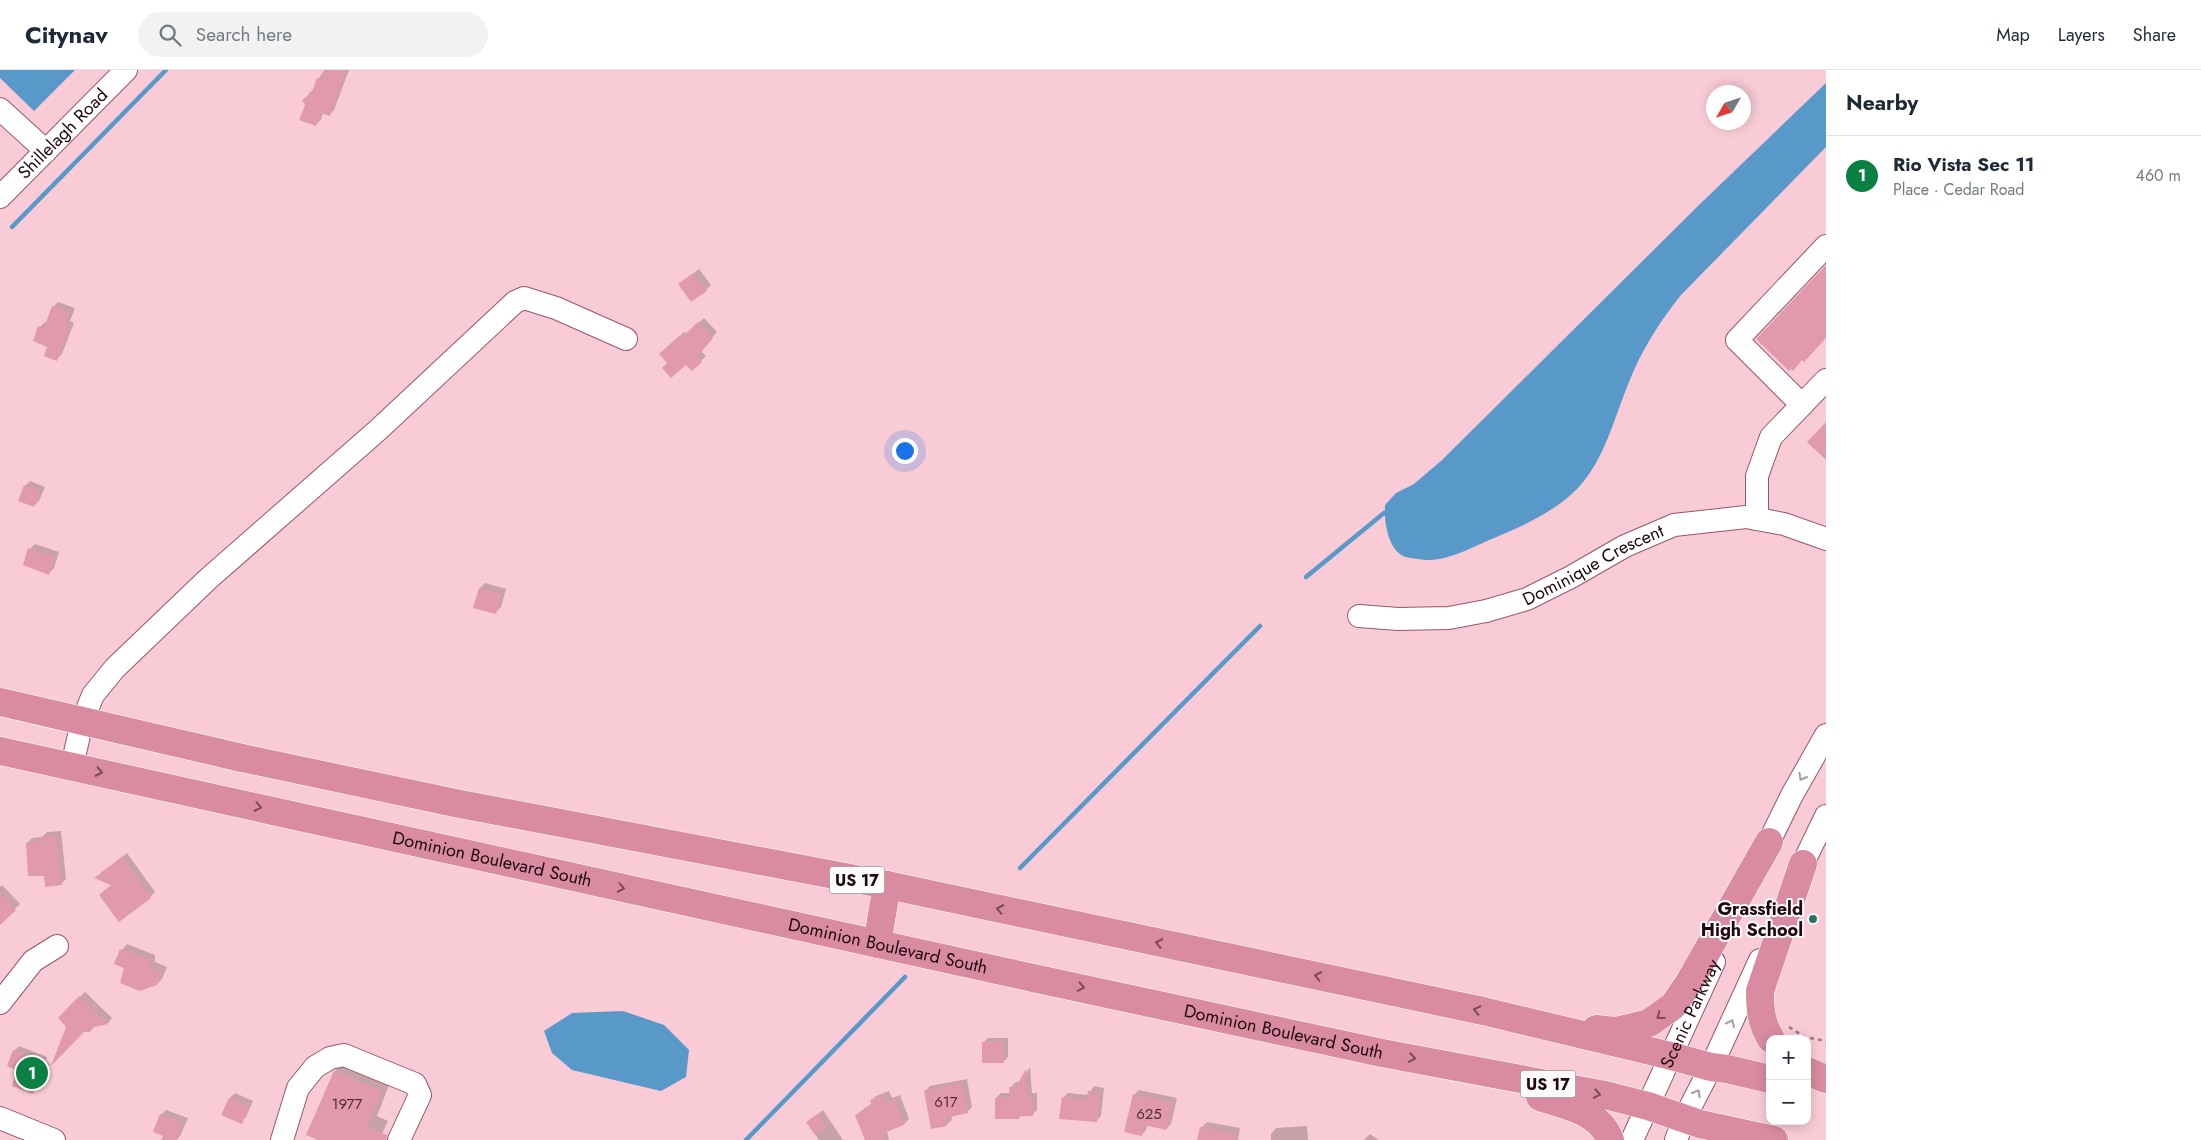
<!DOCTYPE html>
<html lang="en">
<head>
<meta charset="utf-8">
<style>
	body { margin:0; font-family:Jost,sans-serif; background:#f2f2f3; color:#1f2937 }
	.controls { position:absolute; right:15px; bottom:15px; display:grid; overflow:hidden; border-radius:10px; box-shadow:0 2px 12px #0003 }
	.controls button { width:45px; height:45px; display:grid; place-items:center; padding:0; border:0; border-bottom:1px solid #e0e1e3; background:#fff; color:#1f2937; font:25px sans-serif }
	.compass { position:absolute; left:1706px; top:15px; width:45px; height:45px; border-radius:50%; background:#fff; box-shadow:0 2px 12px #0003; rotate:231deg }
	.you { position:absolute; left:904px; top:380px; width:18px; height:18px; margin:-12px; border:4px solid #fff; border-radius:50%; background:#1a73e8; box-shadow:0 0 0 8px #1a73e833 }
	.badge { display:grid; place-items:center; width:32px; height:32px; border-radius:50%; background:#0b8043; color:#fff; font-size:16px; font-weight:700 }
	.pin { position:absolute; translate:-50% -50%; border:2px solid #fff; box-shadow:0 1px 5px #0006 }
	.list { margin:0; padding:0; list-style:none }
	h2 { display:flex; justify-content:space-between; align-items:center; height:65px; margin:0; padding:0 20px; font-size:21px }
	h2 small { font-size:16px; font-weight:400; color:#747a83 }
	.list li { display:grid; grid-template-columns:32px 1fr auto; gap:15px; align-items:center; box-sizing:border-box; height:80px; padding:0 20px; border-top:1px solid #e0e1e3 }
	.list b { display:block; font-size:19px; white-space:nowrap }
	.list p { margin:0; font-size:16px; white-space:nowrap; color:#747a83 }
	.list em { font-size:16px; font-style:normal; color:#747a83 }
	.icon { flex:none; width:28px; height:28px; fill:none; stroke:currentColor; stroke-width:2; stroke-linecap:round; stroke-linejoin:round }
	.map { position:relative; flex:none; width:1826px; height:1070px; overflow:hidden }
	header { display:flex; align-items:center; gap:30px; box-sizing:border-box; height:70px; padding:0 25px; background:#fff; border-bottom:1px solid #e0e1e3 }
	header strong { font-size:24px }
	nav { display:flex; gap:28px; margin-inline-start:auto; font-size:18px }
	.search { width:350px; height:45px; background:#f2f2f3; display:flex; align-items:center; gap:12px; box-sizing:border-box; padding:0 18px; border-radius:28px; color:#747a83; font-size:19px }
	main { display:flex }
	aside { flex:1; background:#fff }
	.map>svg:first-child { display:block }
	.water { fill:#5899ca }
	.shadow { fill:#0003 }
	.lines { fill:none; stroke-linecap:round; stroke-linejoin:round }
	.stream { stroke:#5899ca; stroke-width:4.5 }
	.building { fill:#e19aad }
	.minor-casing { stroke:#975669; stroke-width:24 }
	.highway-casing { stroke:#fff; stroke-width:29 }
	.path { stroke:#a07b85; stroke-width:2.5; stroke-dasharray:4 4; stroke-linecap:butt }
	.minor { stroke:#fff; stroke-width:22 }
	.highway { stroke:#d98ca1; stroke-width:28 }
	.oneway { stroke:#7d4a58 }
	.oneway2 { stroke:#a69c9f }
	.poi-dot { fill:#2a7167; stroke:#fafafa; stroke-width:2 }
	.labels { text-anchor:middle; stroke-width:4; stroke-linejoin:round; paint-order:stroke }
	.number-label { font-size:15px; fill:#512c37 }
	.shield { fill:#fafafa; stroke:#625156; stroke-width:1 }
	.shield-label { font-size:16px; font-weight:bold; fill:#210810 }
	.street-label { font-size:18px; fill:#210810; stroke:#fafafa }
	.poi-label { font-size:18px; font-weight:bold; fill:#210810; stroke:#fafafa; text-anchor:end }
</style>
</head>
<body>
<header>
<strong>Citynav</strong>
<div class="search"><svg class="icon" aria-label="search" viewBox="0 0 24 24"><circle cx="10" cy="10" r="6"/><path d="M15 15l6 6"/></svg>Search here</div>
<nav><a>Map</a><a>Layers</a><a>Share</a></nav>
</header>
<main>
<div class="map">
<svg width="1826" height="1070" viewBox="0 0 1826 1070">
	<rect width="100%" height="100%" fill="#f9cbd6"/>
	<!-- water -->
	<g class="water">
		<path d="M 0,0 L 75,0 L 34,41 L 0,8 Z"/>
		<path d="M 1826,13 L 1826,77 L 1681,225 C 1660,251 1641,281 1629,312 C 1614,348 1605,389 1578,418 C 1554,443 1518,458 1487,471 C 1467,480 1440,494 1418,489 C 1414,488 1407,488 1403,486 C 1387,477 1384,450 1385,435 L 1396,423 L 1414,414 L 1442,390 L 1700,134 Z"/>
		<path d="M 623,941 L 664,955 L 689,980 L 686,1007 L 661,1021 L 572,1000 L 552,983 L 544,961 L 572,943 Z"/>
	</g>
	<!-- shadow -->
	<g class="shadow">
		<path d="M 325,0 L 349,0 L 334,40 L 329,45 L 323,42 L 321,50 L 315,55 L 303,30 L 314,19 L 318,9 Z"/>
		<path d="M 699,199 L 711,215 L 706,220 L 685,210 Z"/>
		<path d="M 58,232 L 75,238 L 70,251 L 74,253 L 62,284 L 57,289 L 40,257 L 45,252 L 47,252 L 53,237 Z"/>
		<path d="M 704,248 L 717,262 L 701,281 L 706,286 L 692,300 L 686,293 L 661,284 L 684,262 L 687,264 Z"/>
		<path d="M 30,411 L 45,417 L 39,431 L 34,436 L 25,416 Z"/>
		<path d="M 35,474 L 59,482 L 54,498 L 49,503 L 30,479 Z"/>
		<path d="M 485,513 L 506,519 L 501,537 L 496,542 L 475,537 L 480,518 Z"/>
		<path d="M 61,761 L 66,809 L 61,814 L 45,805 L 27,773 L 32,768 L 42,767 L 47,762 Z"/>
		<path d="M 127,783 L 155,822 L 150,827 L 113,814 L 101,803 Z"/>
		<path d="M 2,815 L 20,834 L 0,853 L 0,817 Z"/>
		<path d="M 127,874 L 155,885 L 155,892 L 167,897 L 162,909 L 157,914 L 116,894 L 122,880 Z"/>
		<path d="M 85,922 L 112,948 L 108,953 L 94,956 L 59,948 Z"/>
		<path d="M 988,968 L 1008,968 L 1008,987 L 1003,992 L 983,973 Z"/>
		<path d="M 19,976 L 47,987 L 46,991 L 50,994 L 44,1007 L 33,1022 L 17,1000 L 14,981 Z"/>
		<path d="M 344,992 L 391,1010 L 377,1046 L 388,1051 L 383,1062 L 375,1070 L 321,1070 L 308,1065 L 333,1003 Z"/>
		<path d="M 1030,997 L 1032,1023 L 1037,1023 L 1037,1040 L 1032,1045 L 1022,1045 L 1019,1048 L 996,1028 L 1001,1023 L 1011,1023 L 1011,1017 L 1016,1012 L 1020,1012 Z"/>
		<path d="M 967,1009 L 972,1037 L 967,1042 L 951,1045 L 952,1050 L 946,1055 L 925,1021 L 930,1016 Z"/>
		<path d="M 1094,1016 L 1104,1018 L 1101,1046 L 1096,1051 L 1063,1028 L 1068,1023 L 1088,1025 Z"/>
		<path d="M 1139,1020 L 1177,1028 L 1171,1054 L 1166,1059 L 1148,1054 L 1146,1060 L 1141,1065 L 1134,1025 Z"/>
		<path d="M 889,1021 L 892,1028 L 900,1025 L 909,1049 L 904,1054 L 887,1061 L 889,1070 L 866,1070 L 856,1045 L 872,1033 L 871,1031 L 876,1026 Z"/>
		<path d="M 235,1023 L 253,1031 L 246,1047 L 241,1052 L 230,1028 Z"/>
		<path d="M 166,1040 L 188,1048 L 180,1066 L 176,1070 L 173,1070 L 161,1045 Z"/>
		<path d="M 823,1040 L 843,1070 L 819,1070 L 807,1052 Z"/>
		<path d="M 1207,1052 L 1240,1058 L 1238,1070 L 1198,1070 L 1202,1057 Z"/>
		<path d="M 1307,1056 L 1308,1070 L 1271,1070 L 1271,1064 L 1276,1058 Z"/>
		<path d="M 1370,1064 L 1379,1070 L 1364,1070 Z"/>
	</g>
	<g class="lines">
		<!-- stream -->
		<g class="stream">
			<path d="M 12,157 L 166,0"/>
			<path d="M 1306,507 L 1384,443"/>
			<path d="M 1020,798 L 1260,556"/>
			<path d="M 746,1070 L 905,907"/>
		</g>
	</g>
	<!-- building -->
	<g class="building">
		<path d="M 324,0 L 346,0 L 330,46 L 320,43 L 316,56 L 299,50 L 305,35 L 302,30 L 308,27 L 310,21 L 312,22 L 317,8 L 320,10 Z"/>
		<path d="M 1826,195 L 1826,268 L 1804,292 L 1802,290 L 1793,301 L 1791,299 L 1789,301 L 1756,269 Z"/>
		<path d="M 693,203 L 707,221 L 691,232 L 678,214 Z"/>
		<path d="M 52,236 L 70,243 L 65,256 L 70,258 L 57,291 L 44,286 L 47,277 L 33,271 L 38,256 L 44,258 Z"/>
		<path d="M 698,252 L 713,268 L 697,287 L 702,292 L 692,301 L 686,295 L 671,308 L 662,298 L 667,293 L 659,284 L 679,266 L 681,268 Z"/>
		<path d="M 1826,352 L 1826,390 L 1807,372 Z"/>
		<path d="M 24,415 L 40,422 L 34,437 L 18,431 Z"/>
		<path d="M 28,478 L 55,487 L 49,505 L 23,495 Z"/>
		<path d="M 479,518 L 502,524 L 496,544 L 473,538 Z"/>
		<path d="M 56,765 L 62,815 L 45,817 L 44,806 L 28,806 L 26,773 L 41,771 L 41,767 Z"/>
		<path d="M 122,787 L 151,828 L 119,852 L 99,825 L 111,815 L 94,808 Z"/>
		<path d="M 0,823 L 16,840 L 0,855 Z"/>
		<path d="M 120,879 L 150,890 L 150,897 L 162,902 L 157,915 L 140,921 L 120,913 L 124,898 L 114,894 Z"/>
		<path d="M 79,926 L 108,954 L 94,957 L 90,962 L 84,962 L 51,996 L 66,957 L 58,948 Z"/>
		<path d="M 982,972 L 1003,972 L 1004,993 L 982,993 Z"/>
		<path d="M 13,980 L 43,992 L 41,996 L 45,999 L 40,1014 L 36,1015 L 33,1024 L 12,1016 L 16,1000 L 7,996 Z"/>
		<path d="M 1026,999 L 1026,1017 L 1028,1017 L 1028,1028 L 1032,1028 L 1033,1046 L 1019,1046 L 1019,1049 L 995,1049 L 995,1028 L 1010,1028 L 1009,1017 L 1016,1017 Z"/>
		<path d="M 334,1001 L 382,1021 L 367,1057 L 387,1065 L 386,1070 L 318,1070 L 306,1065 Z"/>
		<path d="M 962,1013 L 968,1043 L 945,1048 L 947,1056 L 931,1059 L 924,1021 Z"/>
		<path d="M 1088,1021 L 1099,1022 L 1097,1052 L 1059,1049 L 1062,1027 L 1086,1030 Z"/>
		<path d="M 1133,1024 L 1173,1033 L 1166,1060 L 1144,1055 L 1142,1066 L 1124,1062 Z"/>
		<path d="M 884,1025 L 887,1033 L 895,1029 L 904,1055 L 881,1064 L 883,1070 L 865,1070 L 855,1045 L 865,1041 L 864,1038 L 872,1035 L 870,1030 Z"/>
		<path d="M 229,1028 L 249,1037 L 242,1054 L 221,1045 Z"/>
		<path d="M 160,1044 L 183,1053 L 177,1070 L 161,1070 L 163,1066 L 153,1062 Z"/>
		<path d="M 818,1044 L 827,1057 L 815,1065 L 806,1052 Z"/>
		<path d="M 1200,1057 L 1236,1065 L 1236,1070 L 1197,1070 Z"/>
	</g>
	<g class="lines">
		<defs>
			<g id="minor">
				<path d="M 0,39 L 46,81"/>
				<path id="s1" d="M 0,127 L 126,0"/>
				<path d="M 1802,335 L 1737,270 L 1826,176"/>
				<path d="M 1757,449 L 1757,406 L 1771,367 L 1826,310"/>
				<path id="s2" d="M 1359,546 L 1398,549 L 1449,548 L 1486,541 L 1527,529 L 1571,507 L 1625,476 L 1674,455 L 1746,447 L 1784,454 L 1826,469"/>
				<path d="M 72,696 L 82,652 L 93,625 L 115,598 L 208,509 L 378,360 L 515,232 L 524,228 L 556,238 L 626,269"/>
				<path d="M 1761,788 L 1792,725 L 1826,665"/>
				<path d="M 1795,810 L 1826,746"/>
				<path d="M 0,933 L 33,891 L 57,876"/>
				<path d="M 0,1048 L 54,1070"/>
				<path d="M 282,1070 L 298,1018 L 315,997 L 330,988 L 344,985 L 415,1014 L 420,1025 L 399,1070"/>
				<path id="s3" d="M 1632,1070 L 1714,892"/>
				<path d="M 1676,1070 L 1684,1049 L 1711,997 L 1760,890"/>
			</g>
			<g id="highway">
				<path d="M 0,632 L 242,688 L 455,733 L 887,815 L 1483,941 L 1671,986 L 1711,997 L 1727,999 L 1770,1009"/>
				<path id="s4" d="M 0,681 L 1033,908 L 1382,983 L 1605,1025 L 1648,1036 L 1700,1054 L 1774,1070"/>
				<path d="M 877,874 L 887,815"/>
				<path d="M 1596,959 L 1616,961 L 1649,953 L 1673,936 L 1690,911 L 1769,772"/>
				<path d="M 1771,969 C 1761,953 1760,939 1760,921 L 1803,794"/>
				<path d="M 1807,1001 L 1826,1009"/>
				<path d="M 1540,1027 C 1566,1036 1600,1041 1610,1070"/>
			</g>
		</defs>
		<!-- minor casing -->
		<use href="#minor" class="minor-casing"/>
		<!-- highway casing -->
		<use href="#highway" class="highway-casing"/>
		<!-- path -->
		<path class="path" d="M 1789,957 L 1805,967 L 1826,971"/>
		<!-- minor -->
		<use href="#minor" class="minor"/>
		<!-- highway -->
		<use href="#highway" class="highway"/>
	</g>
	<!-- one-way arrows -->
	<defs><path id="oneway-chevron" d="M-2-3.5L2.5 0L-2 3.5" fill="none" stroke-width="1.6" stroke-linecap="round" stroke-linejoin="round" transform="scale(1.25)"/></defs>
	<g class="oneway">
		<use href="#oneway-chevron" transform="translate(99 702) rotate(12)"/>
		<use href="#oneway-chevron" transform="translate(258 737) rotate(12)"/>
		<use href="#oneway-chevron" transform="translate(621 818) rotate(12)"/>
		<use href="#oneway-chevron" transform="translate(1000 839) rotate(-168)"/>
		<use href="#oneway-chevron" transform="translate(1159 873) rotate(-168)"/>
		<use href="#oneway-chevron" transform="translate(1318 906) rotate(-168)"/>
		<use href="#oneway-chevron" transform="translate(1081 917) rotate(11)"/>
		<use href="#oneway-chevron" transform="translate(1477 940) rotate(-168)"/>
		<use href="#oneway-chevron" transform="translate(1660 946) rotate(143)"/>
		<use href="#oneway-chevron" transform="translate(1412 988) rotate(10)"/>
		<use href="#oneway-chevron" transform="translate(1597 1024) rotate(11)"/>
	</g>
	<g class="oneway2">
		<use href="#oneway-chevron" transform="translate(1802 707) rotate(120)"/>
		<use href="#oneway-chevron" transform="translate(1731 953) rotate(-66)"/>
		<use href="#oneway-chevron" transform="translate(1697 1023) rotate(-62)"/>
	</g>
	<!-- markers -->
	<circle class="poi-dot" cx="1813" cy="849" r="5"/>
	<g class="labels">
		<!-- number labels -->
		<g class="number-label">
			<text x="946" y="1037">617</text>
			<text x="347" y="1039">1977</text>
			<text x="1149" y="1049">625</text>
		</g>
		<!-- shield labels -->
		<g class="shield">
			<rect x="829.5" y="796.5" width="55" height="27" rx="4"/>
			<rect x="1520.5" y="1000.5" width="55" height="27" rx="4"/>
		</g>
		<g class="shield-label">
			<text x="857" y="816">US 17</text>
			<text x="1548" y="1020">US 17</text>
		</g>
		<!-- street labels -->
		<g class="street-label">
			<text dy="6" stroke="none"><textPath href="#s1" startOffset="89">Shillelagh Road</textPath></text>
			<text dy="6" stroke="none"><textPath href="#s2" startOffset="245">Dominique Crescent</textPath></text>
			<text dy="6" stroke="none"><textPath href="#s4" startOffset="504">Dominion Boulevard South</textPath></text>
			<text dy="6" stroke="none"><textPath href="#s4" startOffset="909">Dominion Boulevard South</textPath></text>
			<text dy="6" stroke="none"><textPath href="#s3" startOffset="139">Scenic Parkway</textPath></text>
			<text dy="6" stroke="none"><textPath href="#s4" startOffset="1314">Dominion Boulevard South</textPath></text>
		</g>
		<!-- poi labels -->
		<g class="poi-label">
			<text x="1803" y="845">Grassfield<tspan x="1803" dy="21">High School</tspan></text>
		</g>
	</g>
</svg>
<div class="controls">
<button>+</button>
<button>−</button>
</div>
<svg class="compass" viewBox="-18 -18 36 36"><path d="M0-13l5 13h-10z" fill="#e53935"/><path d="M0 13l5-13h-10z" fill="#747a83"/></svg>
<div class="you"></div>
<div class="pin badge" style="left:32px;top:1003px">1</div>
</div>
<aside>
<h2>Nearby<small></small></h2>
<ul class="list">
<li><span class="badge">1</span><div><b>Rio Vista Sec 11</b><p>Place · Cedar Road</p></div><em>460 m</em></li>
</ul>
</aside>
</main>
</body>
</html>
